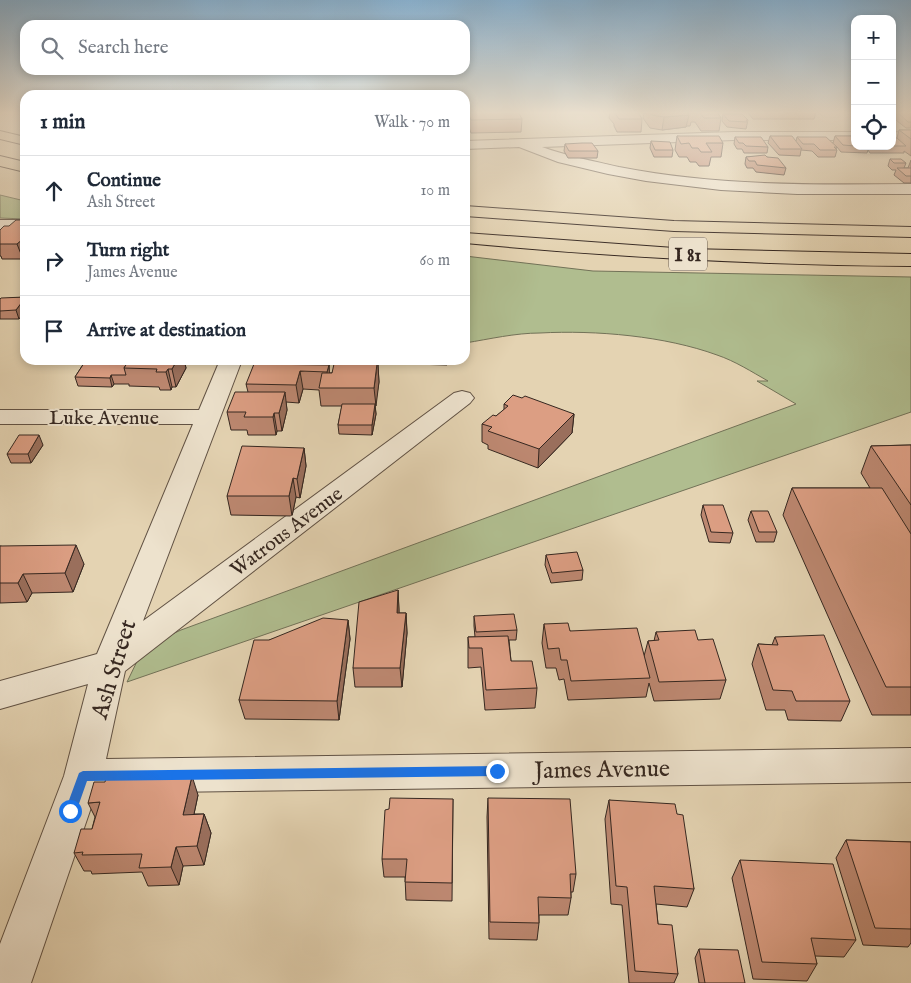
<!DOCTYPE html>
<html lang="en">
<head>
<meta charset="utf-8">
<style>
	body { margin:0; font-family:"IM FELL English",serif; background:#f6f6f7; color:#1f2937 }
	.controls { position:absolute; right:15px; top:15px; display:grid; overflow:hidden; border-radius:10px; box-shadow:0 2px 8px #0003 }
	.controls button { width:45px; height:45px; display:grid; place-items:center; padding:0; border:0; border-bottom:1px solid #e0e1e3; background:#fff; color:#1f2937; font:25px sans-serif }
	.stop { position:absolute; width:15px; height:15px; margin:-11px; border:4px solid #1a73e8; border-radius:50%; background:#fff }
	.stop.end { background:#1a73e8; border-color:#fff; box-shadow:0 1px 5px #0008 }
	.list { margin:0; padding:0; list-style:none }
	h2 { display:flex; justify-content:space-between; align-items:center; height:65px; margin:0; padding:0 20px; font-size:21px }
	h2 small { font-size:16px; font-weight:400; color:#747a83 }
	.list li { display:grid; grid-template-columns:32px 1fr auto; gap:15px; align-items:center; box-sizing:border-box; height:70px; padding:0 20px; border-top:1px solid #e0e1e3 }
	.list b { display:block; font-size:19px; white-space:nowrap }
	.list p { margin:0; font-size:16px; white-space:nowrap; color:#747a83 }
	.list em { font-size:16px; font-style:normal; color:#747a83 }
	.icon { flex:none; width:28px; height:28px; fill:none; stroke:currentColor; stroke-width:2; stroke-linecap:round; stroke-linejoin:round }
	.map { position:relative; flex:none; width:911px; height:983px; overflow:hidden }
	.search { position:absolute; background:#fff; box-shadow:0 2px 8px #0003; left:20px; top:20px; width:450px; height:55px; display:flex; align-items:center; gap:12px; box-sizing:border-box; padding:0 18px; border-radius:15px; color:#747a83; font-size:19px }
	.panel { position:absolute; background:#fff; box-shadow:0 2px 8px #0003; left:20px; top:90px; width:450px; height:275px; border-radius:15px }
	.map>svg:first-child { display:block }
	.green { fill:#b0bd8f; stroke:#727258 }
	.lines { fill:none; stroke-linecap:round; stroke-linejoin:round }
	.minor-casing { stroke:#615244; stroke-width:2 }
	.highway-casing { stroke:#352720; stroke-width:2 }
	.minor { fill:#ede2cd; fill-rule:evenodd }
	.highway { fill:#e4d3b2; fill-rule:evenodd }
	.wall { fill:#bd8871; stroke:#352720 }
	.shaded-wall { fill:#9a6f5c; stroke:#352720 }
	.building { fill:#dc9e83; stroke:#352720 }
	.route { fill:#1a73e8 }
	.labels { text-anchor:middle; stroke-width:4; stroke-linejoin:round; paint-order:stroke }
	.shield { fill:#ede2cd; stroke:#6c5f54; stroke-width:1 }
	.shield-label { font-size:19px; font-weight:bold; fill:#352720 }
	.street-label { font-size:20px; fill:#352720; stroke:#ede2cd }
	.near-street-label { font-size:24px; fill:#352720; stroke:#ede2cd }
</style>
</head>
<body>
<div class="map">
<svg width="911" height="983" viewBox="0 0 911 983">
	<rect width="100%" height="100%" fill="#e4d3b2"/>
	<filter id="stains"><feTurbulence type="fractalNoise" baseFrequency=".004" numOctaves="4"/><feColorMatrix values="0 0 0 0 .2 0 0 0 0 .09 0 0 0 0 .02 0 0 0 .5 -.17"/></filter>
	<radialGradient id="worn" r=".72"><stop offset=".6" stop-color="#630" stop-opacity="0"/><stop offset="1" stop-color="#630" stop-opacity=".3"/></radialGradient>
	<!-- green -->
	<g class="green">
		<path d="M 0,195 L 25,201 L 25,219 L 0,218 Z"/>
		<path d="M 465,256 L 593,271 L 911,277 L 911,412 L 127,682 L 144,647 L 181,630 L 796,404 L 757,381 L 768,381 C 752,372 735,361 717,355 C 665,336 596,330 540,333 C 515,333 490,339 465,343 Z"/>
	</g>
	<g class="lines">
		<defs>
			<g id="minor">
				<path d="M 734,132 L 855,132 L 855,140 L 734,140 L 542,147 C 567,156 593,161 619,167 C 716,186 813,185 911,184 L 911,194 L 797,194 L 721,190 L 646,181 L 608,174 L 558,162 L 519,147 L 465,149 L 465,141 Z"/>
				<path d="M 892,132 L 911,133 L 911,141 L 892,140 Z"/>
				<rect x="0" y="220" width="25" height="10"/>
				<path d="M 220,360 L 242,360 L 143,621 L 454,393 L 462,391 L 470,393 L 474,398 L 470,403 L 125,671 L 106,759 L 911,748 L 911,782 L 96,793 L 31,983 L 0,983 L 0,944 L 64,776 L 88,684 L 0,709 L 0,681 L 97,654 L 193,424 L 0,424 L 0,410 L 199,410 Z"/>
			</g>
			<g id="highway">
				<path d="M 0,131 L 25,137 L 25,145 L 0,139 Z"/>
				<path d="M 0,156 L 25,162 L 25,172 L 0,166 Z"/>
				<path d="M 465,206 L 674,221 L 911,227 L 911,237 L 674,231 L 465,216 Z"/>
				<path d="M 465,233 L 688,249 L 911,254 L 911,266 C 762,265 613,257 465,243 Z"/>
			</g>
		</defs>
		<!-- minor casing -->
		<use href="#minor" class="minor-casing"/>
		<!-- highway casing -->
		<use href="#highway" class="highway-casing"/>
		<!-- minor -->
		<use href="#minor" class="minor"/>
		<!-- highway -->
		<use href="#highway" class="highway"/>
	</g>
	<!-- wall -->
	<g class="wall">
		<path d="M 465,112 L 518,112 L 522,119 L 521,132 L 471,133 L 467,122 L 465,122 Z"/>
		<path d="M 610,112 L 638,112 L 642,119 L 641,132 L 617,132 L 614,126 L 614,124 L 609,118 Z"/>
		<path d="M 644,112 L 717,112 L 721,118 L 719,131 L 701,131 L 695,122 L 691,122 L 690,126 L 687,126 L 686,127 L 662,130 L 650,128 L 643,118 Z"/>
		<path d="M 749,112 L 816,112 L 814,119 L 753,119 L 748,113 Z"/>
		<path d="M 893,112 L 911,112 L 911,128 L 906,128 L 892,117 Z"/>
		<path d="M 723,114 L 748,120 L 746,129 L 727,127 L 722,121 Z"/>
		<path d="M 899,130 L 911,130 L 911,156 L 904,151 L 904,153 L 870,153 L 868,150 L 867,153 L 841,152 L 837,147 L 836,149 L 837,150 L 835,157 L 818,157 L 812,151 L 801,150 L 800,156 L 779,155 L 768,143 L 770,136 L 796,141 L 797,137 L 833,143 L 835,136 L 855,136 L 855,146 L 892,146 L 897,138 Z"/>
		<path d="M 677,136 L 723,143 L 721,157 L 711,157 L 709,166 L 699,166 L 696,162 L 690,162 L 687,157 L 679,157 L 675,150 Z"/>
		<path d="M 735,137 L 768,147 L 767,153 L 744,153 L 742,149 L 737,149 L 734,144 Z"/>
		<path d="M 651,141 L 673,150 L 672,157 L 654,157 L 650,148 Z"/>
		<path d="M 565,144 L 598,151 L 597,158 L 568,158 L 564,151 Z"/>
		<path d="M 746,157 L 767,157 L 786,168 L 784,175 L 756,172 L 753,168 L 747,168 L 745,164 Z"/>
		<path d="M 890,159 L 906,163 L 904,168 L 908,168 L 911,160 L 911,183 L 904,183 L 894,175 L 896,170 L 892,170 L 888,166 Z"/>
		<path d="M 25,220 L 25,257 L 23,259 L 2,259 L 1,256 L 0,256 L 0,230 Z"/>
		<path d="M 25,297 L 25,311 L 19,319 L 0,319 L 0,299 Z"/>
		<path d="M 86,360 L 184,360 L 186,368 L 176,387 L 172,387 L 171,390 L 160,390 L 159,387 L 129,386 L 129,384 L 114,384 L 112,387 L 78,386 L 75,377 Z"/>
		<path d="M 336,360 L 378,360 L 378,366 L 379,382 L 375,406 L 376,414 L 372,435 L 339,434 L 338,425 L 342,406 L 321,406 L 319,390 L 303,389 L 299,403 L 286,402 L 287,410 L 282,431 L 277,431 L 276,435 L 248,435 L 247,430 L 231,430 L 227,412 L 248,392 L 246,384 L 329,365 L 329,373 L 332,373 L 336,364 Z"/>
		<path d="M 401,360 L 448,360 L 447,365 L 412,364 L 412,362 L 401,362 Z"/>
		<path d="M 504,404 L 574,414 L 572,433 L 538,468 L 488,449 L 488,445 L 482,442 L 482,424 L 496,416 L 504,410 Z"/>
		<path d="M 43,445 L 31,463 L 11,463 L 7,454 Z"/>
		<path d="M 911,445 L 911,715 L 872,715 L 783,515 L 792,488 L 870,488 L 861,473 L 871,446 Z"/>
		<path d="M 304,448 L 306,466 L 300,498 L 296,497 L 292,516 L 231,515 L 227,496 Z"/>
		<path d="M 703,505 L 733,533 L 730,543 L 709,542 L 701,515 Z"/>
		<path d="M 751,511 L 777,532 L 774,542 L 756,542 L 748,520 Z"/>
		<path d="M 0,546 L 84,564 L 73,592 L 32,593 L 27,602 L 0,603 Z"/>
		<path d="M 546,555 L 583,570 L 582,580 L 551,583 L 545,565 Z"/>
		<path d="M 398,590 L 399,613 L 406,613 L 407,633 L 402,687 L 355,687 L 353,668 Z"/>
		<path d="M 474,616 L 517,630 L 516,640 L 509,640 L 511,661 L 537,688 L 535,708 L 485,710 L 481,667 L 468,668 L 468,637 L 475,637 L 474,626 Z"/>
		<path d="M 348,620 L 350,639 L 339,720 L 245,719 L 239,700 L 269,640 Z"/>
		<path d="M 544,624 L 570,631 L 644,656 L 648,641 L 654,641 L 656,632 L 698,640 L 726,680 L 720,699 L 654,701 L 649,683 L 646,697 L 568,700 L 564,679 L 559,680 L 556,668 L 546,668 L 542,643 Z"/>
		<path d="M 775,637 L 850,701 L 841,721 L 788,720 L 785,710 L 766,710 L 752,664 L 758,644 L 772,645 Z"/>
		<path d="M 198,795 L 194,814 L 204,814 L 211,833 L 204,865 L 183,866 L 179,885 L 148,886 L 142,872 L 92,874 L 91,871 L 84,871 L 74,853 L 92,829 L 95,817 L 88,803 Z"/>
		<path d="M 488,798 L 576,874 L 573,892 L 571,892 L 571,898 L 568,915 L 539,915 L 539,923 L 537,940 L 489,939 L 487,817 Z"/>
		<path d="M 453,799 L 452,901 L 406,900 L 405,877 L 384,877 L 382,859 Z"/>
		<path d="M 609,800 L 677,814 L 694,889 L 687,907 L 656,904 L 658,924 L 678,974 L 674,983 L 629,983 L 622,905 L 611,904 L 605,819 Z"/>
		<path d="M 846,840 L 911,842 L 911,943 L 908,947 L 863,945 L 836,858 Z"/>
		<path d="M 740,860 L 856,940 L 844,957 L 815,956 L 817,964 L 807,981 L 753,979 L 732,878 Z"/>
		<path d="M 699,949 L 745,983 L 699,983 L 695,958 Z"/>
	</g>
	<!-- shaded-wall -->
	<g class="shaded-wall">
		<path d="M 689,115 L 686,127 L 662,130 L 664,117 Z"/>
		<path d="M 25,237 L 25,257 L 23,259 L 17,244 Z"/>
		<path d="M 25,298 L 25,311 L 19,319 L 16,310 Z"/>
		<path d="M 177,360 L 184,360 L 186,368 L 176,387 L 172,369 Z"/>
		<path d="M 375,360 L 378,360 L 378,366 L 379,382 L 376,406 L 374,388 L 376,373 Z"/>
		<path d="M 329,365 L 330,383 L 328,388 L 327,372 Z"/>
		<path d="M 168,369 L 172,387 L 171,390 L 166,372 Z"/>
		<path d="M 300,371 L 303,389 L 299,403 L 296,385 Z"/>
		<path d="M 111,375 L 114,384 L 112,387 L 110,378 Z"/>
		<path d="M 285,392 L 287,410 L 282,431 L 279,413 Z"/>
		<path d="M 375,404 L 376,414 L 372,435 L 372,425 Z"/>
		<path d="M 274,413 L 277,431 L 276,435 L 273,417 Z"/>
		<path d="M 574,414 L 572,433 L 538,468 L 539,449 Z"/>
		<path d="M 39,435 L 43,445 L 31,463 L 28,454 Z"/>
		<path d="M 304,448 L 306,466 L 300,498 L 297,479 Z"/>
		<path d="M 293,478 L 296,497 L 292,516 L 289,496 Z"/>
		<path d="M 76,545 L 84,564 L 73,592 L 65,573 Z"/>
		<path d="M 23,574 L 32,593 L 27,602 L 18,583 Z"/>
		<path d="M 398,590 L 399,609 L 399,633 L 397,613 Z"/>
		<path d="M 406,613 L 407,633 L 402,687 L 400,668 Z"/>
		<path d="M 348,620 L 350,639 L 339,720 L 337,701 Z"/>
		<path d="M 192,776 L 198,795 L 190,833 L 183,815 Z"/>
		<path d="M 204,814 L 211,833 L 204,865 L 197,846 Z"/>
		<path d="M 176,847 L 183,866 L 179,885 L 171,867 Z"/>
	</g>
	<!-- building -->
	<g class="building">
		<path d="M 468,112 L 518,112 L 522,119 L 471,120 Z"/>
		<path d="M 616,112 L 638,112 L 642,119 L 619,119 L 615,113 L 617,113 Z"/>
		<path d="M 649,112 L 691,112 L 692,113 L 688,113 L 689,115 L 664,117 L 652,115 Z"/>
		<path d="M 699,112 L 717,112 L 721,118 L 704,118 Z"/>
		<path d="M 897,112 L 911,112 L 911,122 L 908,122 Z"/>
		<path d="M 723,114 L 742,114 L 748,120 L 746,120 L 747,122 L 729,121 Z"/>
		<path d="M 899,130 L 911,130 L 911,139 Z"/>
		<path d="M 677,136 L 719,136 L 723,143 L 706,143 L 712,152 L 701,152 L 698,148 L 692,148 L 689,143 L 681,144 Z"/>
		<path d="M 770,136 L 792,136 L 802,149 L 780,149 Z"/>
		<path d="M 835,136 L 855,136 L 855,146 L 843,145 Z"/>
		<path d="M 735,137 L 761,137 L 768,147 L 746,146 L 743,143 L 739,143 Z"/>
		<path d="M 797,137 L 826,137 L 837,147 L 834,147 L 837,150 L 820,150 L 814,144 L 803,144 Z"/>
		<path d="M 892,138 L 897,138 L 906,146 L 892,146 Z"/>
		<path d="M 651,141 L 670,142 L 673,150 L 655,150 Z"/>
		<path d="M 582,143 L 592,143 L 598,151 L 569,151 L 565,144 Z"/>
		<path d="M 765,155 L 767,157 L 778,158 L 786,168 L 757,165 L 755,161 L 749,161 L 746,157 Z"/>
		<path d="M 890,159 L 901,159 L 906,163 L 894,163 Z"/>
		<path d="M 897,168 L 911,168 L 911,176 L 906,176 Z"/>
		<path d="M 16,220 L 25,220 L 25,237 L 17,244 L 0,244 L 0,230 L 4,226 L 9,226 Z"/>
		<path d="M 25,297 L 25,298 L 16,310 L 0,311 L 0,299 L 1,298 Z"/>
		<path d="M 86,360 L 129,360 L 124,368 L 126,375 L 111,375 L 110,378 L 75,377 Z"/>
		<path d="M 129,360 L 177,360 L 172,369 L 168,369 L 166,372 L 156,372 L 157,369 L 124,368 Z"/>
		<path d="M 254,364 L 329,365 L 327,372 L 300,371 L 296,385 L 246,384 Z"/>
		<path d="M 334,364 L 377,364 L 374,388 L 319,388 L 322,373 L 332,373 Z"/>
		<path d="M 235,392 L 285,392 L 279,413 L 274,413 L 273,417 L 244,417 L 246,412 L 227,412 Z"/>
		<path d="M 513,395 L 522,398 L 525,396 L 574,414 L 539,449 L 488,431 L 492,427 L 482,424 L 493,415 L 496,416 L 508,406 L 504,404 Z"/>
		<path d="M 342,404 L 375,404 L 372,425 L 338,425 Z"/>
		<path d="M 19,435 L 39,435 L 28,454 L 7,454 Z"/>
		<path d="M 911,445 L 911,505 L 871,446 Z"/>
		<path d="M 242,446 L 304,448 L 297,479 L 293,478 L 289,496 L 227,496 Z"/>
		<path d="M 792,488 L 882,488 L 911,534 L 911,687 L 886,687 Z"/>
		<path d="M 703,505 L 723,505 L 733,533 L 711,532 Z"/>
		<path d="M 751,511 L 768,511 L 777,532 L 759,532 Z"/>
		<path d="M 76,545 L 65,573 L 23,574 L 18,583 L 0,583 L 0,546 Z"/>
		<path d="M 577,552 L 583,570 L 552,573 L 546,555 Z"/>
		<path d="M 398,590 L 397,613 L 406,613 L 400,668 L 353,668 L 359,602 Z"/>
		<path d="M 514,614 L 517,630 L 476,632 L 474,616 Z"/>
		<path d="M 323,618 L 348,620 L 337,701 L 239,700 L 254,640 L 269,640 Z"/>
		<path d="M 568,623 L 570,631 L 637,628 L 650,678 L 571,681 L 567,660 L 561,660 L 559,648 L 548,649 L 544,624 Z"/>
		<path d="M 695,630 L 698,640 L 713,639 L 726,680 L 659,682 L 648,641 L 659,640 L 656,632 Z"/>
		<path d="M 824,635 L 850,701 L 796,701 L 792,691 L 773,690 L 758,644 L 778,645 L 775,637 Z"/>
		<path d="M 508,636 L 511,661 L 532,661 L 537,688 L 486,690 L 482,648 L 469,648 L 468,637 Z"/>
		<path d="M 192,776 L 183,815 L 204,814 L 197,846 L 176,847 L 171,867 L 139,868 L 142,854 L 82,855 L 83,852 L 74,853 L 81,829 L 92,829 L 100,802 L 88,803 L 94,782 L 105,782 L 106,778 Z"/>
		<path d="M 390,798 L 453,799 L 452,883 L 405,882 L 407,859 L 382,859 L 385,810 L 389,809 Z"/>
		<path d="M 488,798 L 570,799 L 576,874 L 570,874 L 571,898 L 538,897 L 539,923 L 490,922 Z"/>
		<path d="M 609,800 L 675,804 L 677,814 L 683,815 L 694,889 L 654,886 L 658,924 L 672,925 L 678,974 L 635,971 L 627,887 L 616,886 Z"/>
		<path d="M 846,840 L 911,842 L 911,929 L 875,928 Z"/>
		<path d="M 740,860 L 833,864 L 856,940 L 811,938 L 817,964 L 762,962 Z"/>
		<path d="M 699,949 L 738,950 L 745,983 L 705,983 Z"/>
	</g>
	<!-- sky -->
	<linearGradient id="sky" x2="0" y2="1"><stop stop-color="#89b4d5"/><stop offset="0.45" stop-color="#f3ebdc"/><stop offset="1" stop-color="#f3ebdc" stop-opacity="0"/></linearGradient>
	<rect width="911" height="250" fill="url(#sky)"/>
	<!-- route -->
	<path class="route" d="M 497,766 L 502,771 L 497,776 L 87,781 L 75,815 L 70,816 L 65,811 L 79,773 L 83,771 Z"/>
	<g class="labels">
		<!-- shield labels -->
		<rect class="shield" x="669" y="237.5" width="38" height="33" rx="4"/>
		<g class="shield-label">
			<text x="688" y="261">I 81</text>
		</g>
		<!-- street labels -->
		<g class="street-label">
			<text x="104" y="424">Luke Avenue</text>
			<text transform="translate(286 531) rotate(-37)" y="7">Watrous Avenue</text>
		</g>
		<!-- near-street labels -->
		<g class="near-street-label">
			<text transform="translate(113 669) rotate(-73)" y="8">Ash Street</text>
			<text transform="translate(602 769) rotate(-1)" y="8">James Avenue</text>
		</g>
	</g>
	<rect width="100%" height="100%" filter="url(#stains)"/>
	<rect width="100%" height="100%" fill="url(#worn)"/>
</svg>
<div class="controls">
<button>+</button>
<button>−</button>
<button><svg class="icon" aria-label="locate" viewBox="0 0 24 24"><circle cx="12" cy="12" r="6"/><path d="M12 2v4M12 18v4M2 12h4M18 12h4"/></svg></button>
</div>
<div class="stop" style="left:70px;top:811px"></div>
<div class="stop end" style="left:497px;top:771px"></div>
<div class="search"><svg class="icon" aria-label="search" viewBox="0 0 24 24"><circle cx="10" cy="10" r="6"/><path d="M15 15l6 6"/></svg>Search here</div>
<section class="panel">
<h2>1 min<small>Walk · 70 m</small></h2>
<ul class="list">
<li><svg class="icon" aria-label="ahead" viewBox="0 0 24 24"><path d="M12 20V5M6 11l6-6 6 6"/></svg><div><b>Continue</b><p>Ash Street</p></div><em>10 m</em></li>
<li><svg class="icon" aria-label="right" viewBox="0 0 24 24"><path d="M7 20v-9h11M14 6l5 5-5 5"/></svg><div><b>Turn right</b><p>James Avenue</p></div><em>60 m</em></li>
<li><svg class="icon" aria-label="arrive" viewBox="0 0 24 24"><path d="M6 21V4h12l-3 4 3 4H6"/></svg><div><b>Arrive at destination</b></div></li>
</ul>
</section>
</div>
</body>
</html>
